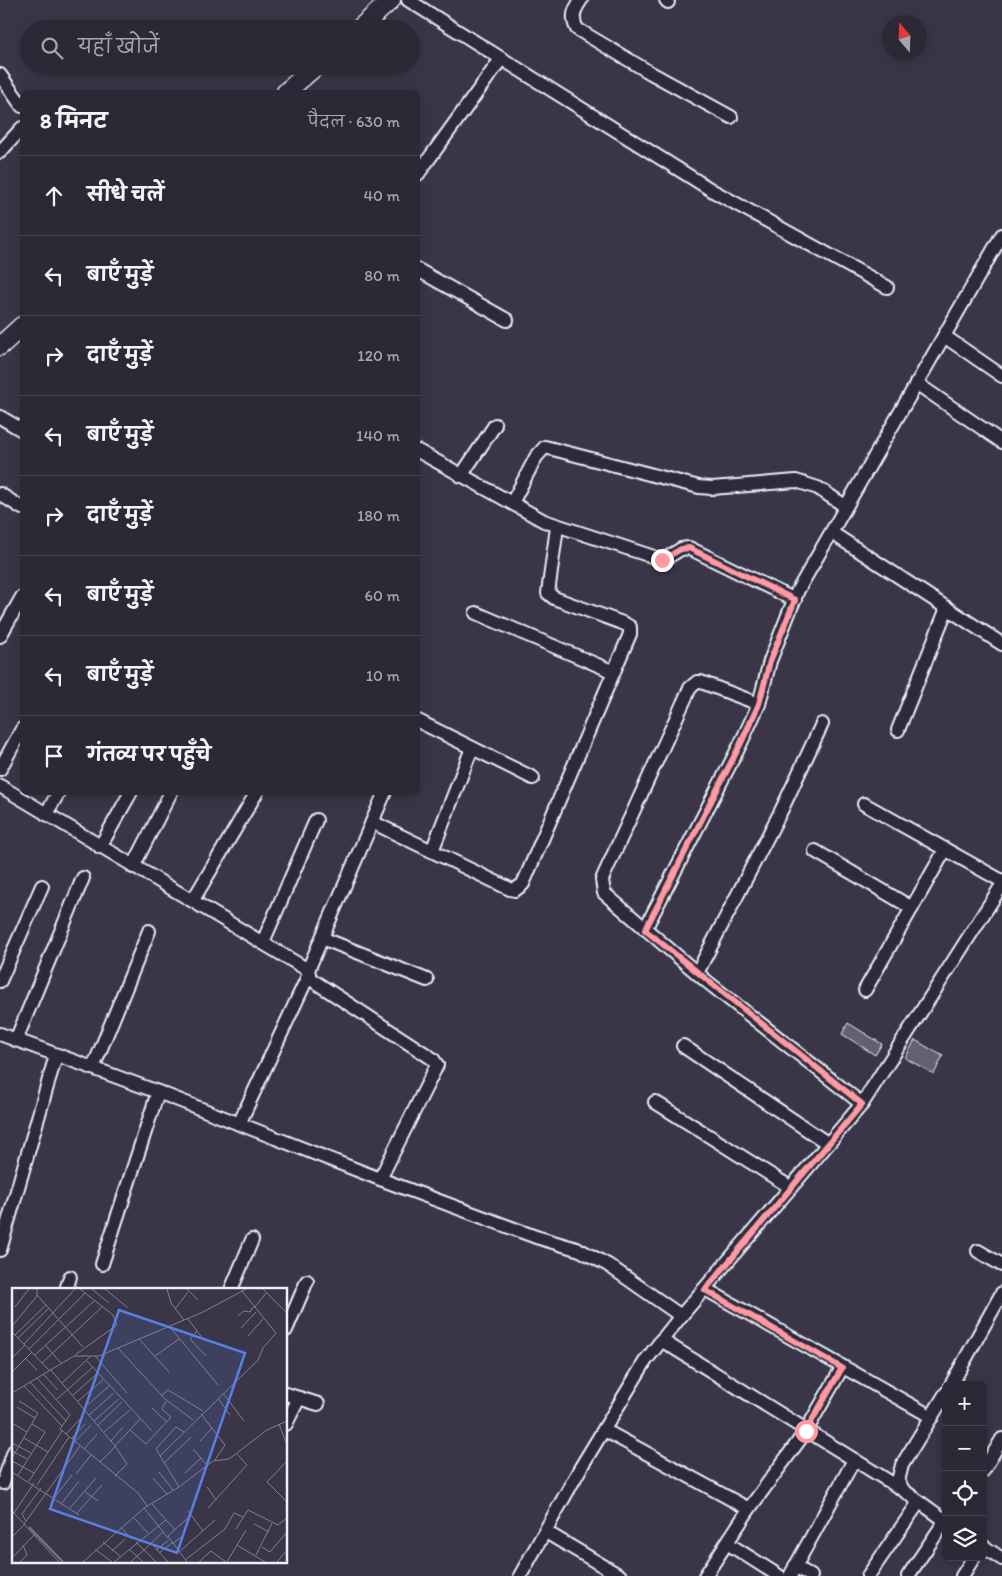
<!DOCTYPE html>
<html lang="hi">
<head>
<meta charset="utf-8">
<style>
	body { margin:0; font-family:Itim,"Playpen Sans Deva",sans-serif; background:#383442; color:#f1f3f6 }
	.controls { position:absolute; right:15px; bottom:15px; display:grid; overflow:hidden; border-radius:8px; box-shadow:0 2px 12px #0003 }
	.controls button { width:45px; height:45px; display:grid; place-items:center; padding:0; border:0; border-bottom:1px solid #484451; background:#2c2836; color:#f1f3f6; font:25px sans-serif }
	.compass { position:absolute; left:882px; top:15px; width:45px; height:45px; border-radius:50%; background:#2c2836; box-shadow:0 2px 12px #0003; rotate:341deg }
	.stop { position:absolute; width:15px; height:15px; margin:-11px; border:4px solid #ff9aa2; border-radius:50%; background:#fff }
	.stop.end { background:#ff9aa2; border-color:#fff; box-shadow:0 1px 5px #0008 }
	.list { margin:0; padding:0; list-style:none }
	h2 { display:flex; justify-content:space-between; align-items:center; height:65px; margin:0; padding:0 20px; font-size:21px }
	h2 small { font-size:16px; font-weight:400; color:#a6a6ad }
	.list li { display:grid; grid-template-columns:32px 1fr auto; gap:15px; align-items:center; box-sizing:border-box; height:80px; padding:0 20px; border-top:1px solid #484451 }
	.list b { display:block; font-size:19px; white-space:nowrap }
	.list em { font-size:16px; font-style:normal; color:#a6a6ad }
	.icon { flex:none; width:28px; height:28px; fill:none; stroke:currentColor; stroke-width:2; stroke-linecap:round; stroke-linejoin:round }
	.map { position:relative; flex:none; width:1002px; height:1576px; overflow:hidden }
	.search { position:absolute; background:#2c2836; box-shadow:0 2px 12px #0003; left:20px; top:20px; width:400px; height:55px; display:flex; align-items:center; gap:12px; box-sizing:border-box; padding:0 18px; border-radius:28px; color:#a6a6ad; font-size:19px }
	.panel { position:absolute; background:#2c2836; box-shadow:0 2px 12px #0003; left:20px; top:90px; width:400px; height:705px; border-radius:8px }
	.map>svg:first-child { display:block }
	.building { fill:#636171; stroke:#e8f1f8 }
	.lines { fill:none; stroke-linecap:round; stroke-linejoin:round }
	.street-casing { stroke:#e8f1f8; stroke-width:16 }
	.secondary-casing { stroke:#e8f1f8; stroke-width:21 }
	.street { stroke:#2f2a3d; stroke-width:12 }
	.secondary { stroke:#2f2a3d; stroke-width:18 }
	.route { stroke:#ff9aa2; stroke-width:6 }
	.inset-river { fill:none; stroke:#737482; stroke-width:2.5 }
	.inset-road { fill:none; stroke:#80818e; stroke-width:1 }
	.view { fill:#5a7fe2; fill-opacity:0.15; stroke:#5a7fe2; stroke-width:2.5 }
	.inset-edge { fill:none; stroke:#e8f1f8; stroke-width:2.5 }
</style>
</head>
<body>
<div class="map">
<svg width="1002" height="1576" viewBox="0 0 1002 1576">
	<rect width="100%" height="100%" fill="#3a3648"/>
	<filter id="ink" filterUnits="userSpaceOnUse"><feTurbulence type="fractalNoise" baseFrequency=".02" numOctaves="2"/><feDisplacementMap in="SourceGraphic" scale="10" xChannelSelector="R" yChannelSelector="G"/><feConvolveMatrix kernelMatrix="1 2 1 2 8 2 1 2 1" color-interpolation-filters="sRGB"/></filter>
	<g filter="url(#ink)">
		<!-- building -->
		<g class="building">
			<path d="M 848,1023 L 882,1044 L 875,1055 L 842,1034 Z"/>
			<path d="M 915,1040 L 943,1056 L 934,1074 L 905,1058 Z"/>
		</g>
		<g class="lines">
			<defs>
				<g id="street">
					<path d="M 408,0 L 713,191 L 887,287"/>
					<path d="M 581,0 C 574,10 571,17 577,29 L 649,72 L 731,117"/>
					<path d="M 666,0 L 668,2"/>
					<path d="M 0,75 L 22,106"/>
					<path d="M 0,152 L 22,128"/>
					<path d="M 418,174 L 501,59"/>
					<path d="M 418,270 L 507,320"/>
					<path d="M 944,336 L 1002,376"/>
					<path d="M 916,383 L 1002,442"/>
					<path d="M 0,417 L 22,430"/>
					<path d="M 418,451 L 544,521 L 663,560 L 681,549 L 689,548 L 795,600"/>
					<path d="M 461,476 L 495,425"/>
					<path d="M 0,494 L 22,508"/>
					<path d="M 512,503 L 536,457 L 545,447 L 699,487 L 712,488 L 796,481 L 818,488 L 845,506"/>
					<path d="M 832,533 L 1002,644"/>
					<path d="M 476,613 L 614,672"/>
					<path d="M 0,636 L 22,597"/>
					<path d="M 759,704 L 701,682 L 697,682 L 690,688 L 604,875 L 602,880 L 604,893 L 705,980 L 862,1104"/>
					<path d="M 418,721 L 533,778"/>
					<path d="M 898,730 L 947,608"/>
					<path d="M 0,769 L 22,729"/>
					<path d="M 0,786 L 308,970"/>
					<path d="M 864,804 L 1002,881"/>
					<path d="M 46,814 L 59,792"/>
					<path d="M 372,822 L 510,889 L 515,890 L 523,884 L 630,634 L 630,627 L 625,624 L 554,598 L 548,593 L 557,527"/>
					<path d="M 100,847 L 131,792"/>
					<path d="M 432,851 L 472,748"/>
					<path d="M 815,851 L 912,908"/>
					<path d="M 133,867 L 171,792"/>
					<path d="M 193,900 L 257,792"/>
					<path d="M 645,929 L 740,745 L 759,704 L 770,661 L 798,590 L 1002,235"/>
					<path d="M 322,938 L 427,980"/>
					<path d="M 263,942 L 316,820"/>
					<path d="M 697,973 L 782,809 L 822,724"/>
					<path d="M 0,981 L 42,886"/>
					<path d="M 865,990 L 945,850"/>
					<path d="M 0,1034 L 158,1092 L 380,1179 L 536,1237 L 580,1250 L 608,1265 L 681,1316"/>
					<path d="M 16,1040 L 83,878"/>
					<path d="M 683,1046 L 827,1143"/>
					<path d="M 93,1068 L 149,931"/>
					<path d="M 655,1102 L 790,1187"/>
					<path d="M 239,1124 L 309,974"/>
					<path d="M 380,1179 L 437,1065 L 433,1059 L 309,978 L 308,970 L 385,792"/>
					<path d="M 0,1250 L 56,1055"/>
					<path d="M 978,1251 L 1002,1265"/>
					<path d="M 102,1264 L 158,1092"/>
					<path d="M 705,1289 L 932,1417"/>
					<path d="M 66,1290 L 70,1277"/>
					<path d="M 231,1290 L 252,1240"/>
					<path d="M 286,1330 L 307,1281"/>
					<path d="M 661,1340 L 903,1490"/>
					<path d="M 951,1385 L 1002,1293"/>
					<path d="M 946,1393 L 902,1465 L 898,1481 L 903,1490 L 946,1521"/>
					<path d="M 286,1394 L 318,1404"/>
					<path d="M 286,1424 L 299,1398"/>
					<path d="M 604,1430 L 749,1509"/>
					<path d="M 983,1471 L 1002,1439"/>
					<path d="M 3,1483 L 14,1451"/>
					<path d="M 546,1532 L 620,1576"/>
					<path d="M 727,1543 L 779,1576"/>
					<path d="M 983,1546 L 1002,1559"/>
					<path d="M 795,1566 L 811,1576"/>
					<path d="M 520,1576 L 581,1467 L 646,1360 L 681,1316 L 862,1104 L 1002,885"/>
					<path d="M 705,1576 L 749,1509 L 806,1431 L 842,1368"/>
					<path d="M 790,1576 L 854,1460"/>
					<path d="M 868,1576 L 919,1502"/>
					<path d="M 908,1576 L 945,1521"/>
					<path d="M 962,1576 L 974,1557"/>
				</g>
				<g id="secondary">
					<path d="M 359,29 L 391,0"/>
					<path d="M 286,92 L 316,66"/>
					<path d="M 0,346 L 22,326"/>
				</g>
			</defs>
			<!-- street casing -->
			<use href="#street" class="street-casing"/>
			<!-- secondary casing -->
			<use href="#secondary" class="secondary-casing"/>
			<!-- street -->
			<use href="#street" class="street"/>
			<!-- secondary -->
			<use href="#secondary" class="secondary"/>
		</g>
	</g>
	<g class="lines" filter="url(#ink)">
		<!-- route -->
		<path class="route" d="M 662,560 L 681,549 L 689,548 L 795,600 L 770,661 L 759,704 L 740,745 L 645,930 L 862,1104 L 705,1290 L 842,1368 L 806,1431"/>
	</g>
	<!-- overview -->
	<g transform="translate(12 1288)">
		<rect width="275" height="275" fill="#3a3648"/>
		<path class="inset-river" d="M 17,239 L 51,274"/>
		<path class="inset-road" d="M 80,1 L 97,15M 93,1 L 116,20M 155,1 L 159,15 L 172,32M 175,1 L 186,12M 251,1 L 275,25M 25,7 L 71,59M 3,19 L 17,1M 242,20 L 255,4M 163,21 L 176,4M 226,28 L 232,23 L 238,24 L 241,19M 176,31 L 191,51M 0,38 L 25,8 L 25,1M 157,38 L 206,97M 229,40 L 244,24M 185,43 L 178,51 L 194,68M 0,44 L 37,82M 3,47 L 34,17M 236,48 L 251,31M 6,50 L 37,20M 127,51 L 157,84M 12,56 L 63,1M 34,58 L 49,75M 106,60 L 153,111 L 181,132M 17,61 L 73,5M 23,67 L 82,13M 63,67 L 105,37 L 101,27 L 68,1M 83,68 L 115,105M 143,68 L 167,51M 0,70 L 13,57M 13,70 L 25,82M 75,73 L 140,143M 30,75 L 90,19M 38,81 L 103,158M 0,84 L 20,64M 31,86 L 46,102M 25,90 L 58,127 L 48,141 L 126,205 L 135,218M 18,94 L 54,133M 50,95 L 79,68M 12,98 L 50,138M 0,105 L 62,68 L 87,68 L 191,24 L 234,1M 211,105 L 232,133M 61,107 L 86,85M 149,108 L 156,102 L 191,123M 206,110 L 218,127M 45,111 L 81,79M 66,113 L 91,92M 5,119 L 23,130M 72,120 L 97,98M 140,120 L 155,134M 189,126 L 213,157 L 203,172M 77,127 L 102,105M 82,133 L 107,111M 0,135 L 15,144M 267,136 L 275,157M 86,137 L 110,114M 118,142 L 134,156 L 159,129 L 150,121 L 154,113M 92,144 L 118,122M 54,146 L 70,129M 12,150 L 36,164M 59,151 L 73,136M 99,153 L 111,139M 188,153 L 200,140M 63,154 L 79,137M 0,155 L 19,165M 72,161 L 85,146M 181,161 L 195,177M 0,163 L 15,171M 148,168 L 246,72 L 251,60 L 264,45 L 230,3M 0,170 L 26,125 L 7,113M 0,173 L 22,185M 275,173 L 255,194 L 275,214M 88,174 L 103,159M 152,175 L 179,149M 0,184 L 67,227M 147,184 L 161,202M 173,185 L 189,170M 64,186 L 79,167M 6,187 L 33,144 L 20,136M 103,188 L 115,176 L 103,158 L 128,131M 141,190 L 155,206M 17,193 L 50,143M 25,197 L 57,149M 167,199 L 144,161 L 164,139 L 172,144M 195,199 L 204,212M 72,203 L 86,213M 42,210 L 60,187M 50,215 L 67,193M 140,216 L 163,242M 58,220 L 84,190M 132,220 L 156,250M 196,220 L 235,177 L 225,166M 0,223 L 47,274M 176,223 L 191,243M 2,225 L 22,195M 65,225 L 90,197M 121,229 L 136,245M 14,233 L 10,226 L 29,200M 12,236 L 68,158M 242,236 L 257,244M 109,239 L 119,251M 224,241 L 236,222 L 266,237 L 275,230M 0,249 L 13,236M 91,254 L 109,269M 124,254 L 144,274M 139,255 L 156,274M 160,256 L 172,247M 225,257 L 253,274M 250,259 L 258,264 L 275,244M 83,261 L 100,274M 117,261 L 131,274M 144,262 L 157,252M 100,263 L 113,251M 167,264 L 203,232M 147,265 L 160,255M 244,267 L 260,235M 0,270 L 22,247M 173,272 L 213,241 L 222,225 L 231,229M 8,274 L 15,267 L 11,257M 71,274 L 132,220 L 167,199 L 201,173 L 217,171 L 255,142 L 275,133M 102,274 L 154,232M 119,274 L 151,244M 175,274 L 156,248 L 179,227M 187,274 L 199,263 L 214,274M 215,274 L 234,242M 265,274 L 275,262"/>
		<path class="view" d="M 107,22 L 233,65 L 165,265 L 38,221 Z"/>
		<rect width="275" height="275" class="inset-edge"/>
	</g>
</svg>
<div class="controls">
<button>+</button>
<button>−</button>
<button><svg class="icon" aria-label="locate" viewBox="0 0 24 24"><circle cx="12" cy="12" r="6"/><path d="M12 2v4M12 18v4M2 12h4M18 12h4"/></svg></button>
<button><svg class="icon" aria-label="layers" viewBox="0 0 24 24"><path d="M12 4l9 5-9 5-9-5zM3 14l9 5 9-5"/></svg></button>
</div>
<svg class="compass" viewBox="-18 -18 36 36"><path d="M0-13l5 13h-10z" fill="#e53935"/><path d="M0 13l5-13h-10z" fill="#a6a6ad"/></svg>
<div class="stop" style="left:806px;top:1431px"></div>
<div class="stop end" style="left:662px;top:560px"></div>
<div class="search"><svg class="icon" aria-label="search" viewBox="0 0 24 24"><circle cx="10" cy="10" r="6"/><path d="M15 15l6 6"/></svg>यहाँ खोजें</div>
<section class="panel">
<h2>8 मिनट<small>पैदल · 630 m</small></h2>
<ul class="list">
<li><svg class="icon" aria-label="ahead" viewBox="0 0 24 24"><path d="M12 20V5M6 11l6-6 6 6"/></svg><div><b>सीधे चलें</b></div><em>40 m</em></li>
<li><svg class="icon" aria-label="left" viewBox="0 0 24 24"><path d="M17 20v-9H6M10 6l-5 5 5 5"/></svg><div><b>बाएँ मुड़ें</b></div><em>80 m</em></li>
<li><svg class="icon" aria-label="right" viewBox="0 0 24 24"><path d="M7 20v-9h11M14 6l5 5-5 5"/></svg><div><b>दाएँ मुड़ें</b></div><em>120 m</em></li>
<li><svg class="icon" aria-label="left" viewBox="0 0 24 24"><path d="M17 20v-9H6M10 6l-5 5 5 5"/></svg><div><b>बाएँ मुड़ें</b></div><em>140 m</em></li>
<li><svg class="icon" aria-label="right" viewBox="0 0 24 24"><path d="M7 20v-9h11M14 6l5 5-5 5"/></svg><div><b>दाएँ मुड़ें</b></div><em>180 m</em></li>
<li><svg class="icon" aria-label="left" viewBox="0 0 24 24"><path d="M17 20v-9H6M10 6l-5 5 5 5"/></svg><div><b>बाएँ मुड़ें</b></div><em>60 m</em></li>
<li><svg class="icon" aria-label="left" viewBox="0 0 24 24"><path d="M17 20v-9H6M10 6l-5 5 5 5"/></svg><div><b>बाएँ मुड़ें</b></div><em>10 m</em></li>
<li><svg class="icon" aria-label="arrive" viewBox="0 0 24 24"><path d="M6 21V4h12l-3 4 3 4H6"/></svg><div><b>गंतव्य पर पहुँचे</b></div></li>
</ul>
</section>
</div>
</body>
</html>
